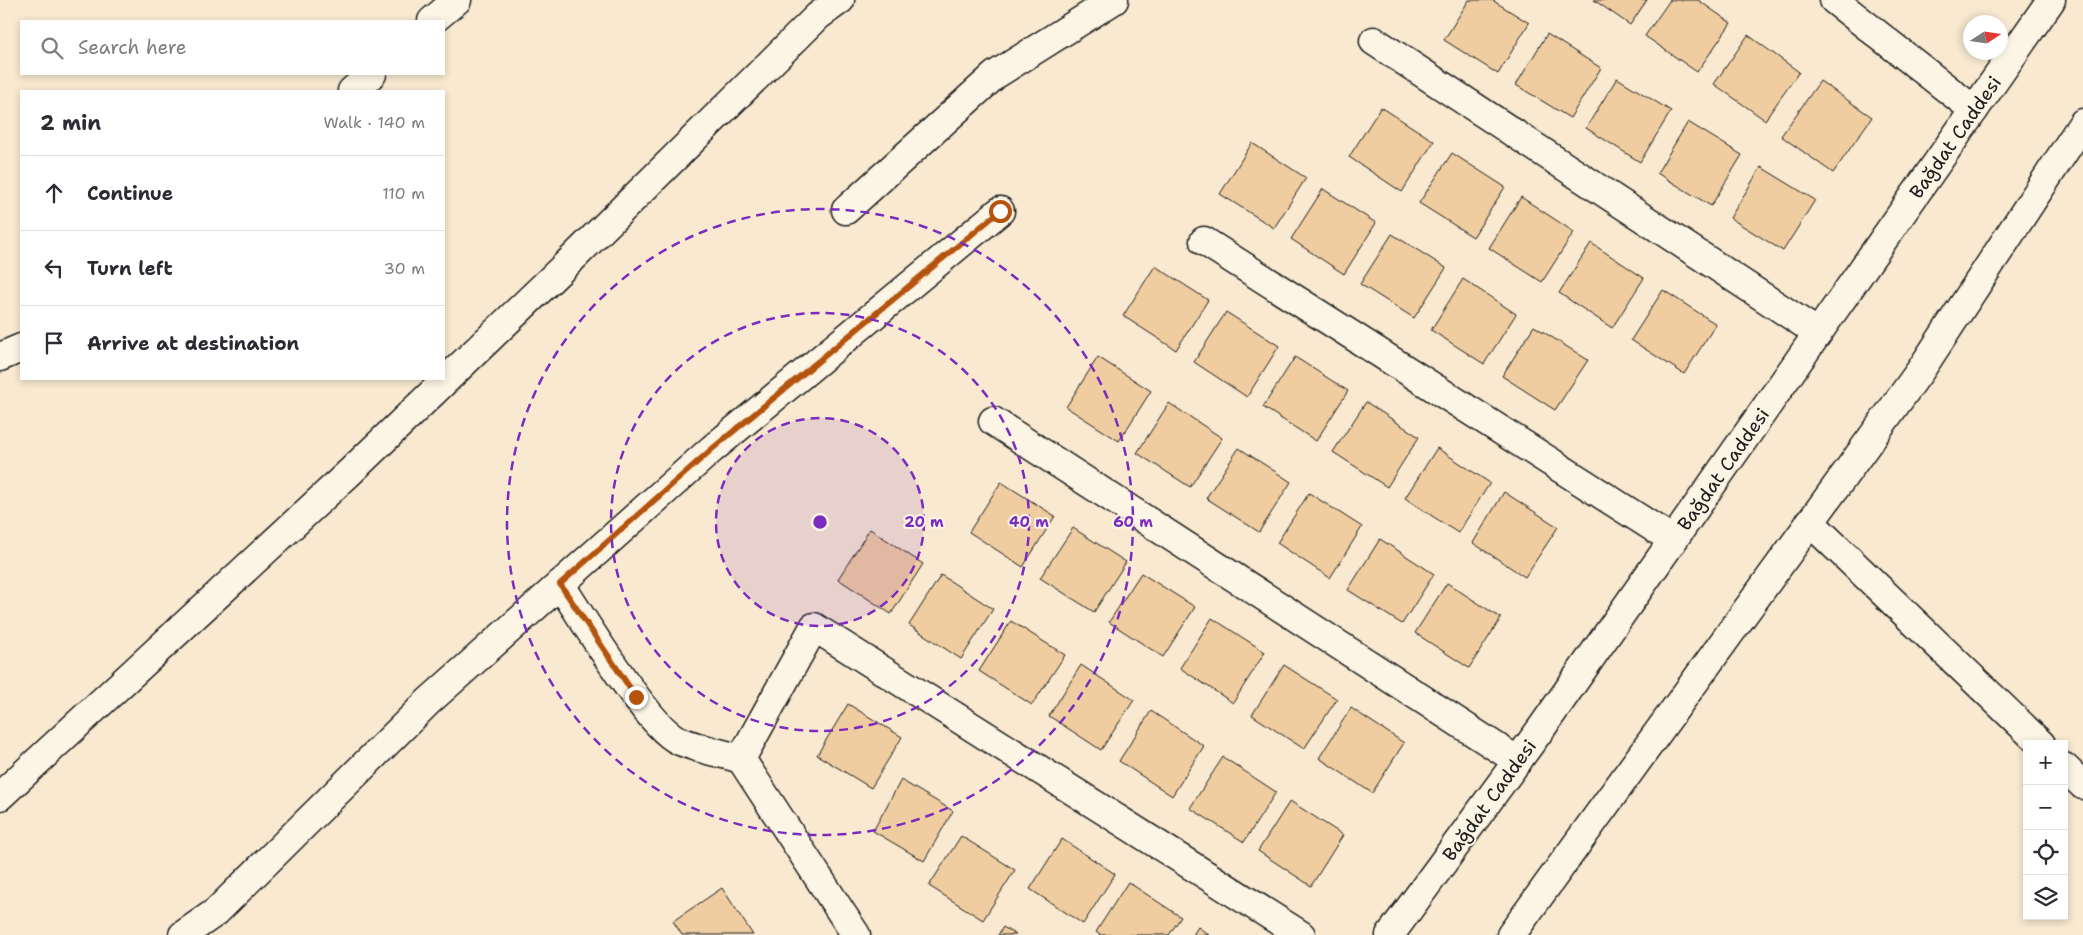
<!DOCTYPE html>
<html lang="en">
<head>
<meta charset="utf-8">
<style>
	body { margin:0; font-family:"Shantell Sans",sans-serif; background:#f2f2f3; color:#2b2b33 }
	.controls { position:absolute; right:15px; bottom:15px; display:grid; overflow:hidden; border-radius:0px; box-shadow:0 2px 8px #0003 }
	.controls button { width:45px; height:45px; display:grid; place-items:center; padding:0; border:0; border-bottom:1px solid #e1e1e2; background:#fff; color:#2b2b33; font:25px sans-serif }
	.compass { position:absolute; left:1963px; top:15px; width:45px; height:45px; border-radius:50%; background:#fff; box-shadow:0 2px 8px #0003; rotate:78deg }
	.stop { position:absolute; width:15px; height:15px; margin:-11px; border:4px solid #b45309; border-radius:50%; background:#fff }
	.stop.end { background:#b45309; border-color:#fff; box-shadow:0 1px 5px #0008 }
	.list { margin:0; padding:0; list-style:none }
	h2 { display:flex; justify-content:space-between; align-items:center; height:65px; margin:0; padding:0 20px; font-size:21px }
	h2 small { font-size:16px; font-weight:400; color:#7c7c81 }
	.list li { display:grid; grid-template-columns:32px 1fr auto; gap:15px; align-items:center; box-sizing:border-box; height:75px; padding:0 20px; border-top:1px solid #e1e1e2 }
	.list b { display:block; font-size:19px; white-space:nowrap }
	.list em { font-size:16px; font-style:normal; color:#7c7c81 }
	.icon { flex:none; width:28px; height:28px; fill:none; stroke:currentColor; stroke-width:2; stroke-linecap:round; stroke-linejoin:round }
	.map { position:relative; flex:none; width:2083px; height:935px; overflow:hidden }
	.search { position:absolute; background:#fff; box-shadow:0 2px 8px #0003; left:20px; top:20px; width:425px; height:55px; display:flex; align-items:center; gap:12px; box-sizing:border-box; padding:0 18px; border-radius:0px; color:#7c7c81; font-size:19px }
	.panel { position:absolute; background:#fff; box-shadow:0 2px 8px #0003; left:20px; top:90px; width:425px; height:290px; border-radius:0px }
	.map>svg:first-child { display:block }
	.building { fill:#efcda0; stroke:#1c1c1c }
	.lines { fill:none; stroke-linecap:round; stroke-linejoin:round }
	.minor-casing { stroke:#1c1c1c; stroke-width:31 }
	.major-casing { stroke:#1c1c1c; stroke-width:31 }
	.minor { stroke:#fcf5e5; stroke-width:28 }
	.major { stroke:#fcf5e5; stroke-width:28 }
	.route { stroke:#b45309; stroke-width:6 }
	.ring { fill:none; stroke:#7b2cbf; stroke-width:2.5; stroke-dasharray:9 6 }
	.labels { text-anchor:middle; stroke-width:4; stroke-linejoin:round; paint-order:stroke }
	.street-label { font-size:19px; fill:#1c1c1c; stroke:#fcf5e5 }
	.centre { fill:#7b2cbf; stroke:#fcf5e5; stroke-width:2.5 }
	.ring-label { font-size:15px; text-anchor:middle; font-weight:bold; fill:#7b2cbf; stroke:#fcf5e5; stroke-width:4; stroke-linejoin:round; paint-order:stroke }
</style>
</head>
<body>
<div class="map">
<svg width="2083" height="935" viewBox="0 0 2083 935">
	<rect width="100%" height="100%" fill="#f8e9d0"/>
	<filter id="ink" filterUnits="userSpaceOnUse"><feTurbulence type="fractalNoise" baseFrequency=".02" numOctaves="2"/><feDisplacementMap in="SourceGraphic" scale="10" xChannelSelector="R" yChannelSelector="G"/><feConvolveMatrix kernelMatrix="1 2 1 2 8 2 1 2 1" color-interpolation-filters="sRGB"/></filter>
	<g filter="url(#ink)">
		<!-- building -->
		<g class="building">
			<path d="M 1469,0 L 1492,0 L 1529,23 L 1498,74 L 1444,40 Z"/>
			<path d="M 1594,0 L 1647,0 L 1630,25 Z"/>
			<path d="M 1670,0 L 1698,0 L 1731,23 L 1697,72 L 1645,36 Z"/>
			<path d="M 1547,34 L 1601,68 L 1570,118 L 1516,85 Z"/>
			<path d="M 1748,35 L 1799,72 L 1765,120 L 1714,84 Z"/>
			<path d="M 1617,78 L 1671,111 L 1640,162 L 1586,128 Z"/>
			<path d="M 1820,81 L 1872,117 L 1833,173 L 1781,136 Z"/>
			<path d="M 1381,107 L 1434,141 L 1402,192 L 1349,157 Z"/>
			<path d="M 1688,122 L 1742,155 L 1711,206 L 1657,173 Z"/>
			<path d="M 1252,143 L 1306,178 L 1274,228 L 1220,194 Z"/>
			<path d="M 1452,153 L 1505,187 L 1473,237 L 1419,203 Z"/>
			<path d="M 1761,167 L 1815,200 L 1783,251 L 1730,218 Z"/>
			<path d="M 1323,189 L 1376,223 L 1344,274 L 1291,239 Z"/>
			<path d="M 1521,197 L 1574,232 L 1542,282 L 1489,248 Z"/>
			<path d="M 1392,234 L 1446,268 L 1414,318 L 1360,284 Z"/>
			<path d="M 1591,243 L 1644,278 L 1612,328 L 1559,293 Z"/>
			<path d="M 1155,266 L 1208,300 L 1176,350 L 1123,316 Z"/>
			<path d="M 1463,279 L 1516,314 L 1484,364 L 1431,330 Z"/>
			<path d="M 1663,290 L 1716,324 L 1684,374 L 1631,340 Z"/>
			<path d="M 1226,312 L 1279,346 L 1247,397 L 1194,362 Z"/>
			<path d="M 1534,326 L 1588,360 L 1555,410 L 1502,376 Z"/>
			<path d="M 1098,357 L 1151,391 L 1119,441 L 1066,407 Z"/>
			<path d="M 1295,357 L 1348,391 L 1316,441 L 1263,407 Z"/>
			<path d="M 1366,402 L 1419,437 L 1387,487 L 1333,452 Z"/>
			<path d="M 1169,403 L 1222,438 L 1190,487 L 1137,453 Z"/>
			<path d="M 1239,448 L 1291,482 L 1259,532 L 1206,498 Z"/>
			<path d="M 1437,448 L 1490,483 L 1458,533 L 1405,498 Z"/>
			<path d="M 1001,482 L 1055,516 L 1023,567 L 969,532 Z"/>
			<path d="M 1504,492 L 1558,527 L 1525,577 L 1473,543 Z"/>
			<path d="M 1309,493 L 1362,527 L 1330,578 L 1277,543 Z"/>
			<path d="M 1073,528 L 1126,562 L 1094,612 L 1040,578 Z"/>
			<path d="M 870,529 L 923,564 L 891,614 L 838,579 Z"/>
			<path d="M 1380,539 L 1434,574 L 1402,624 L 1348,590 Z"/>
			<path d="M 1141,573 L 1195,607 L 1163,657 L 1109,622 Z"/>
			<path d="M 941,575 L 993,609 L 961,659 L 909,625 Z"/>
			<path d="M 1447,583 L 1501,618 L 1469,668 L 1415,633 Z"/>
			<path d="M 1212,618 L 1265,652 L 1233,703 L 1180,668 Z"/>
			<path d="M 1011,621 L 1065,655 L 1032,705 L 979,671 Z"/>
			<path d="M 1081,665 L 1134,700 L 1101,750 L 1049,716 Z"/>
			<path d="M 1284,665 L 1337,699 L 1304,749 L 1252,715 Z"/>
			<path d="M 848,704 L 902,737 L 871,788 L 817,755 Z"/>
			<path d="M 1351,708 L 1404,743 L 1372,793 L 1319,758 Z"/>
			<path d="M 1151,711 L 1204,746 L 1172,796 L 1119,761 Z"/>
			<path d="M 1223,757 L 1276,792 L 1244,842 L 1190,808 Z"/>
			<path d="M 901,780 L 953,811 L 924,861 L 873,831 Z"/>
			<path d="M 1290,801 L 1343,835 L 1311,886 L 1258,851 Z"/>
			<path d="M 961,836 L 1015,870 L 983,920 L 929,886 Z"/>
			<path d="M 1062,839 L 1115,874 L 1083,924 L 1030,889 Z"/>
			<path d="M 1128,882 L 1181,917 L 1169,935 L 1100,935 L 1096,932 Z"/>
			<path d="M 722,888 L 753,935 L 682,935 L 673,921 Z"/>
			<path d="M 1003,927 L 1016,935 L 998,935 Z"/>
			<path d="M 1198,927 L 1209,935 L 1193,935 Z"/>
		</g>
		<g class="lines">
			<defs>
				<g id="minor">
					<path d="M 1834,0 L 1974,110"/>
					<path d="M 432,21 L 457,0"/>
					<path d="M 1374,41 L 1818,333"/>
					<path d="M 352,91 L 372,74"/>
					<path d="M 846,210 L 995,75 L 1114,0"/>
					<path d="M 1204,241 L 1673,540"/>
					<path d="M 0,357 L 21,348"/>
					<path d="M 993,421 L 1518,761"/>
					<path d="M 1810,522 L 2041,744"/>
					<path d="M 560,584 C 581,616 649,728 678,740 C 698,749 721,753 741,759"/>
					<path d="M 2064,767 L 2083,785"/>
					<path d="M 0,796 L 349,473 L 573,258 L 818,16 L 840,0"/>
					<path d="M 183,935 L 216,912 L 429,701 L 712,449 L 1000,211"/>
					<path d="M 856,935 L 741,759 L 814,627 L 1301,935"/>
				</g>
				<g id="major">
					<path d="M 1390,935 L 1543,726 L 2051,0"/>
					<path d="M 1511,935 L 1920,371 L 2083,123"/>
				</g>
			</defs>
			<!-- minor casing -->
			<use href="#minor" class="minor-casing"/>
			<!-- major casing -->
			<use href="#major" class="major-casing"/>
			<!-- minor -->
			<use href="#minor" class="minor"/>
			<!-- major -->
			<use href="#major" class="major"/>
		</g>
	</g>
	<g class="lines" filter="url(#ink)">
		<!-- route -->
		<path class="route" d="M 636,697 L 560,584 L 712,449 L 1000,211"/>
	</g>
	<!-- distance rings -->
	<circle cx="820" cy="522" r="104" fill="#7b2cbf" fill-opacity=".12"/>
	<g class="ring">
		<circle cx="820" cy="522" r="104"/>
		<circle cx="820" cy="522" r="209"/>
		<circle cx="820" cy="522" r="313"/>
	</g>
	<g class="labels">
		<!-- street labels -->
		<g class="street-label">
			<text transform="translate(1955 137) rotate(-55)" y="7">Bağdat Caddesi</text>
			<text transform="translate(1723 469) rotate(-55)" y="7">Bağdat Caddesi</text>
			<text transform="translate(1489 800) rotate(-54)" y="7">Bağdat Caddesi</text>
		</g>
	</g>
	<circle cx="820" cy="522" r="8" class="centre"/>
	<g class="ring-label">
		<text x="924" y="527">20 m</text>
		<text x="1029" y="527">40 m</text>
		<text x="1133" y="527">60 m</text>
	</g>
</svg>
<div class="controls">
<button>+</button>
<button>−</button>
<button><svg class="icon" aria-label="locate" viewBox="0 0 24 24"><circle cx="12" cy="12" r="6"/><path d="M12 2v4M12 18v4M2 12h4M18 12h4"/></svg></button>
<button><svg class="icon" aria-label="layers" viewBox="0 0 24 24"><path d="M12 4l9 5-9 5-9-5zM3 14l9 5 9-5"/></svg></button>
</div>
<svg class="compass" viewBox="-18 -18 36 36"><path d="M0-13l5 13h-10z" fill="#e53935"/><path d="M0 13l5-13h-10z" fill="#7c7c81"/></svg>
<div class="stop" style="left:1000px;top:211px"></div>
<div class="stop end" style="left:636px;top:697px"></div>
<div class="search"><svg class="icon" aria-label="search" viewBox="0 0 24 24"><circle cx="10" cy="10" r="6"/><path d="M15 15l6 6"/></svg>Search here</div>
<section class="panel">
<h2>2 min<small>Walk · 140 m</small></h2>
<ul class="list">
<li><svg class="icon" aria-label="ahead" viewBox="0 0 24 24"><path d="M12 20V5M6 11l6-6 6 6"/></svg><div><b>Continue</b></div><em>110 m</em></li>
<li><svg class="icon" aria-label="left" viewBox="0 0 24 24"><path d="M17 20v-9H6M10 6l-5 5 5 5"/></svg><div><b>Turn left</b></div><em>30 m</em></li>
<li><svg class="icon" aria-label="arrive" viewBox="0 0 24 24"><path d="M6 21V4h12l-3 4 3 4H6"/></svg><div><b>Arrive at destination</b></div></li>
</ul>
</section>
</div>
</body>
</html>
